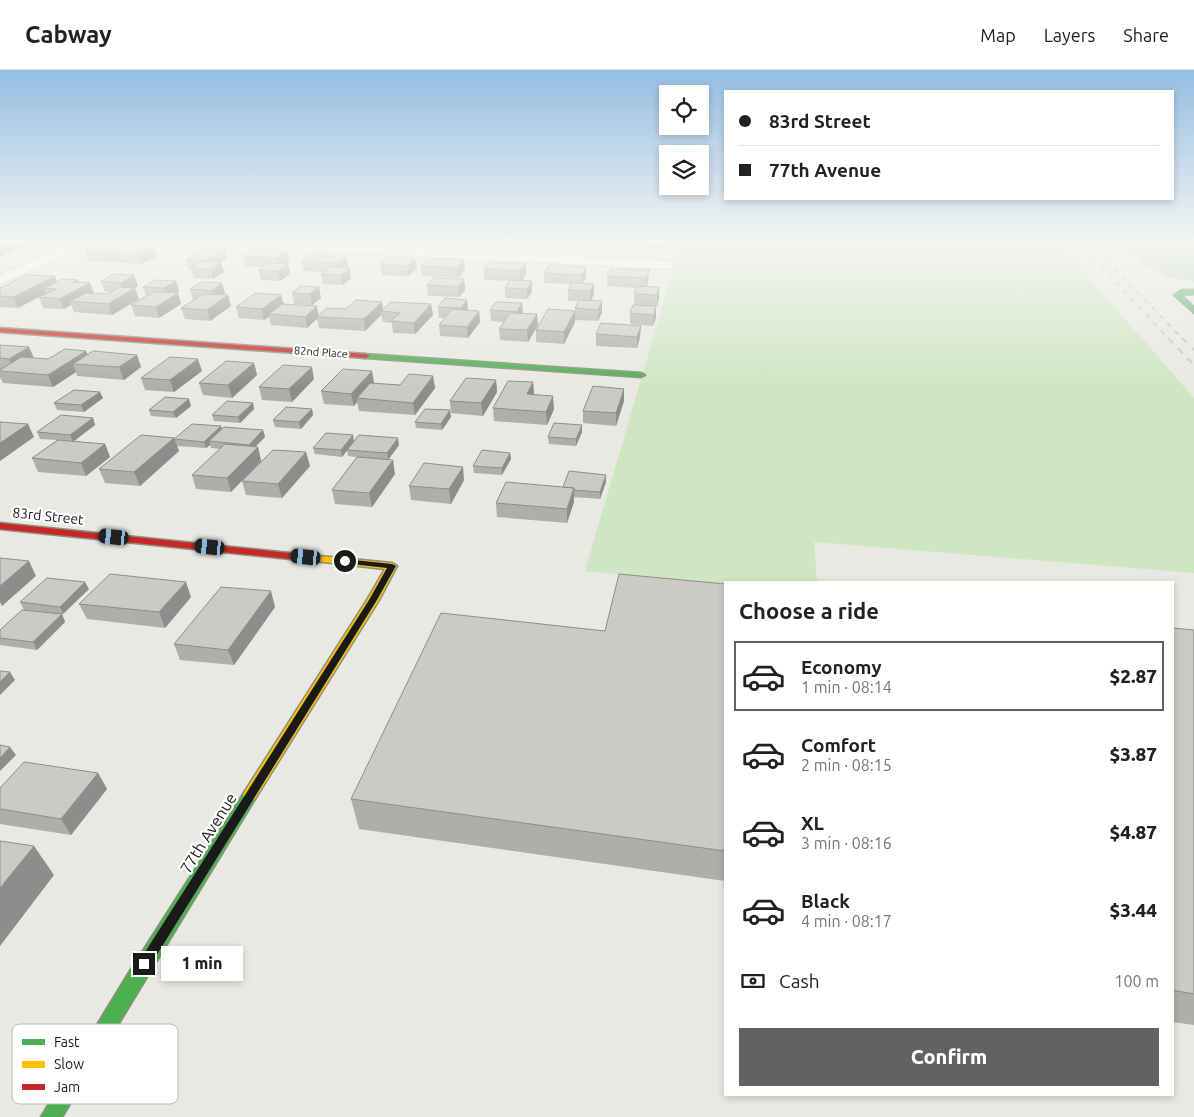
<!DOCTYPE html>
<html lang="en">
<head>
<meta charset="utf-8">
<style>
  body { margin:0; font-family:Ubuntu,sans-serif; background:#f6f6f6; color:#202124; height:100vh; display:flex; flex-direction:column; font-size:19px; white-space:nowrap }
  * { box-sizing:border-box; margin:0 }
  p { font-size:16px; color:#757577 }
  .icon { flex:none; width:28px; height:28px; fill:none; stroke:currentColor; stroke-width:2; stroke-linecap:round; stroke-linejoin:round }
  .map { position:relative; flex:1; overflow:hidden }
  .side { position:absolute; left:724px; top:511px; width:450px; height:515px; display:flex; flex-direction:column; background:#fff; border-radius:0px; box-shadow:0 2px 8px #0003 }
  .side>* { flex:none }
  .top-card { position:absolute; left:724px; top:20px; width:450px; height:110px; border-radius:0px; box-shadow:0 2px 8px #0003; display:grid; align-content:center; height:110px; padding:0 15px; background:#fff }
  .controls { position:absolute; left:659px; top:15px; display:grid; gap:10px }
  .controls a { display:grid; place-items:center; width:50px; height:50px; border-radius:0px; background:#fff; box-shadow:0 2px 8px #0003; font-size:25px }
  .end { position:absolute; width:22px; height:22px; margin:-11px; border:6px solid #1a1a1a; background:#fff; box-shadow:0 0 0 2px #fff }
  .from { border-radius:50% }
  .bubble { position:absolute; height:35px; border-radius:0px; background:#fff; box-shadow:0 2px 8px #0003; font-size:16px; font-weight:800; line-height:35px; text-align:center }
  .car { position:absolute; width:15px; height:30px; margin:-15px -8px; border-radius:6px; box-shadow:0 0 4px 1px #0007; background:linear-gradient(#222 24%,#8ab4d8 0 40%,#222 0 76%,#8ab4d8 0 86%,#222 0) }
  .top-card b { display:flex; align-items:center; gap:18px; height:48px; font-size:19px }
  .top-card b+b { border-top:1px solid #e0e0e0 }
  .top-card i { width:12px; height:12px; background:#202124 }
  ul { padding:0; list-style:none }
  li { display:flex; align-items:center; gap:15px; height:70px; margin:0 10px 8px; padding:0 5px; border:2px solid transparent; border-radius:0px }
  li div { flex:1 }
  li b { display:block; font-size:19px }
  li em { font-style:normal; font-weight:800 }
  li.active { border-color:#626260 }
  li>.icon { width:45px; height:45px; stroke-width:1.5 }
  h2 { padding:0 15px; font-size:22px; line-height:60px }
  .pay { display:flex; align-items:center; gap:12px; height:55px; padding:0 15px; font-size:19px }
  .pay p { margin-inline-start:auto }
  .action { display:flex; gap:10px; margin-top:auto; padding:10px 15px }
  .action a { flex:1; height:58px; border-radius:0px; background:#626260; color:#fff; font-size:20px; font-weight:800; line-height:58px; text-align:center }
  header { display:flex; align-items:center; gap:30px; box-sizing:border-box; height:70px; padding:0 25px; background:#fff; border-bottom:1px solid #e0e0e0 }
  header strong { font-size:24px }
  nav { display:flex; gap:28px; margin-inline-start:auto; font-size:18px }
  .map>svg:first-child { display:block }
</style>
</head>
<body>
<header>
<strong>Cabway</strong>
<nav><a>Map</a><a>Layers</a><a>Share</a></nav>
</header>
<div class="map">
<svg width="1194" height="1047" viewBox="0 0 1194 1047">
  <rect width="100%" height="100%" fill="#e9e8e3"/>
  <path fill="#cfe6c2" d="M681,172H1058L1194,328V503L814,472L817,512H725V515L585,501Z"/>
  <path fill="#bed8b9" d="M1118,172H1194V212L1171,207L1145,195Z"/>
  <g fill="none" stroke-linecap="round" stroke-linejoin="round">
    <defs>
      <path id="street" d="M73,172H90L88,175L0,214V205Z
        M213,172H292L669,191L676,195L669,199L220,176Z"/>
      <path id="fast" d="M1182,220H1194V224L1181,225L1194,237V243L1174,225Z
        M363,284L641,303L645,305L641,307L366,288H363Z
        M250,719L255,721L257,725L255,729L62,1047H41L128,904L245,721Z"/>
      <path id="slow" d="M309,485L392,493L397,496L379,530L255,729L250,731L245,729L243,725L245,721L367,530L385,499L305,490L304,488Z"/>
      <path id="jam" d="M0,258L366,284L370,286L366,288L0,262Z
        M0,453L309,485L314,488L309,491L0,459Z"/>
    </defs>
    <use href="#street" stroke="#c1c1bf" stroke-width="2"/>
    <use href="#fast" stroke="#8c917d" stroke-width="3"/>
    <use href="#slow" stroke="#8c917d" stroke-width="3"/>
    <use href="#jam" stroke="#8c917d" stroke-width="3"/>
    <use href="#street" fill="#fcfcfb" fill-rule="evenodd"/>
    <use href="#fast" fill="#4caf50" fill-rule="evenodd"/>
    <use href="#slow" fill="#ffc107" fill-rule="evenodd"/>
    <use href="#jam" fill="#c62828" fill-rule="evenodd"/>
    <path stroke="#c9c9c8" stroke-width="2" stroke-dasharray="5.5 5.5" stroke-linecap="butt" d="M1078,172L1169,269
      M1098,182L1183,269"/>
    <path stroke="#c9c9c8" stroke-width="2.5" stroke-dasharray="7 7" stroke-linecap="butt" d="M1168,268L1194,295
      M1182,268L1194,280"/>
  </g>
  <path fill="#afaeaa" d="M501,172H537L535,174Z
    M547,172H570L568,175L547,174Z
    M609,172H633L631,178L609,177Z
    M641,172H666L663,180L641,179Z
    M100,174L157,186L142,194L88,191L85,181Z
    M287,181L289,191L286,194H288L290,204L280,211L261,210L258,200L262,197L245,196L243,186Z
    M312,184L348,196L346,198L351,208L343,215L323,214L321,204L323,202L304,201L302,191Z
    M227,188L221,192L224,202L213,209L194,208L191,200H189L186,190Z
    M415,189L417,199L408,206L382,205L380,194Z
    M464,190L465,200L458,208L422,206L421,196Z
    M526,194V204L522,211L532,222L527,229L505,228V218L510,211L484,210V199Z
    M586,197V207L583,213L594,214V224L591,231L602,242L598,251L575,250V252L564,274L536,272V260L575,241V238L579,231H568V220L571,214L544,213V203Z
    M649,200L648,211L646,217H659V228L657,236L634,235V224L636,218L607,216V206Z
    M134,205L138,216L134,218L139,229L112,245L74,242L71,235L64,239L43,238L39,227L18,238L0,237V218L57,212H79L90,213L94,223L108,224L111,222H105L101,211Z
    M464,209L465,220L459,227L428,226L427,215Z
    M156,210L179,221L177,223H178L181,234L159,248L135,246L131,235L146,226L143,217Z
    M222,213L225,224L223,225H228L231,236L210,251L185,249L181,238L194,230H193L190,219Z
    M301,216L321,228L312,235L294,234L292,223Z
    M467,230L468,240L479,241L480,252L468,268L440,266L439,255L445,248H439L438,237Z
    M382,232L383,239L431,234L433,245L415,264L393,263L392,253L383,252L381,245L365,261L319,258L317,249L307,258L271,255L269,247L264,250L239,248L236,237L283,234L319,245Z
    M496,232L523,243L538,255L528,272L500,270L499,259L504,252L491,251L490,240Z
    M656,236V247L653,256L630,254V243Z
    M596,264L640,267L637,278L596,276Z
    M0,275L29,277L34,288L48,289L86,281L88,285H137L141,297L124,310L77,306L76,302L53,317L3,313L0,307Z
    M254,293L257,305L232,328L203,325L199,313Z
    M202,301L174,322L145,320L141,308Z
    M433,306L435,318L415,345L359,341L357,332L354,336L324,334L321,321L374,313L400,315Z
    M314,309L292,332L262,330L259,317Z
    M496,310L497,322L483,346L451,343L450,331Z
    M533,312L534,325L554,339L547,355L494,351L493,338Z
    M624,319V331L616,356L583,353V341Z
    M103,328L84,342L57,340L54,333Z
    M253,333L254,339L240,353L214,351L212,345Z
    M191,336L176,348L151,346L149,340Z
    M312,339L313,345L301,359L275,357L273,350Z
    M451,347L442,360L416,358L415,352Z
    M93,348L95,355L73,371L105,374L110,387L86,406L38,402L32,388L57,370L40,369L37,362Z
    M582,355V362L576,376L549,374L548,367Z
    M221,356L222,359L263,360L265,367L255,377H258L261,391L231,422L196,419L192,405L220,379L211,378L210,375L206,378L177,376L179,381L140,416L105,413L99,399L174,368V369Z
    M354,371L399,375L388,390L395,404L372,437L335,434L332,420L357,387L348,386L347,380L342,387L315,384L313,378Z
    M510,383L511,389L502,405L474,403L473,396Z
    M310,396L282,428L246,425L242,411Z
    M464,410L451,434L411,430L409,416Z
    M606,412L600,429L574,427V432L567,453L497,447L496,433L563,417Z
    M725,514V811L359,759L351,729L605,561Z
    M89,519L63,544H62L65,552L37,580L0,575V560L24,540L20,532Z
    M191,527L165,558L87,549L79,534Z
    M275,537L234,595L180,590L174,574Z
    M1172,558L1194,560V955L1172,952Z
    M98,703L107,719L71,765L0,754V718Z"/>
  <path fill="#8e8d8b" d="M10,172H23L25,176L0,187V176Z
    M631,172H633L631,178Z
    M664,172H666L663,180Z
    M154,177L157,186L142,194L139,184Z
    M225,179L227,188L210,199H206L204,191Z
    M287,181L289,191L280,198L277,188Z
    M346,186L348,196L339,203L338,193Z
    M415,189L417,199L408,206L407,196Z
    M464,190L465,200L458,208L457,198Z
    M221,192L224,202L213,209L211,199Z
    M288,194L290,204L280,211L278,201Z
    M526,194V204L521,212L520,201Z
    M586,197V207L582,215V205Z
    M350,198L351,208L343,215L341,205Z
    M649,200L648,211L646,219V208Z
    M134,205L138,216L125,223L121,213Z
    M55,206L59,217L44,218L46,223L18,238L14,227Z
    M464,209L465,220L459,227L458,217Z
    M78,210L81,218L90,213L94,224L70,231L71,235L64,239L59,229L73,212Z
    M176,211L179,221L167,229L164,218Z
    M532,211V222L527,229V219Z
    M222,213L225,224L214,231L211,221Z
    M594,214V224L590,232V221Z
    M319,217L321,228L312,235L310,224Z
    M659,217V228L657,236V225Z
    M135,218L139,229L112,245L108,234Z
    M178,223L181,234L159,248L156,237Z
    M228,225L231,236L210,251L207,240Z
    M281,225L284,235L269,244V247L264,250L262,239Z
    M467,230L468,241L462,249L461,238Z
    M602,231V242L598,251V240Z
    M382,232L383,241H381V245L365,261L364,249Z
    M522,233L523,244L517,253V242Z
    M431,234L433,245L415,264L414,253Z
    M317,236L319,247H317V249L307,258L305,247Z
    M656,236V247L653,256L654,245Z
    M479,241L480,252L468,268L467,257Z
    M575,241V252L564,274V262Z
    M537,244L538,255L528,272L527,260Z
    M641,256L640,267L637,278V267Z
    M29,277L34,289L14,301L9,289Z
    M86,281L91,293L73,294L76,302L53,317L48,305Z
    M137,285L141,297L124,310L119,297Z
    M198,289L202,301L174,322L170,310Z
    M254,293L257,305L232,328L228,315Z
    M312,297L314,309L292,332L289,319Z
    M372,301L374,313L357,328V332L354,336L351,324Z
    M433,306L435,318L415,345L413,333Z
    M496,310L497,322L483,346L481,333Z
    M533,312L534,325L527,324Z
    M624,319V331L616,356V343Z
    M100,322L103,328L84,342L81,335Z
    M553,326L554,339L547,355L546,342Z
    M189,329L191,336L176,348L173,342Z
    M253,333L254,339L240,353L238,347Z
    M312,339L313,345L301,359L299,352Z
    M450,340L451,347L442,360L441,354Z
    M93,348L95,355L73,372L70,365Z
    M28,354L34,367L0,391V373Z
    M582,355V362L576,376V369Z
    M221,356L223,363L209,371L210,375L206,378L204,372Z
    M263,360L265,367L251,381L249,375Z
    M353,365L354,372L342,387L341,380Z
    M174,368L179,381L140,416L134,402Z
    M398,368L399,375L388,390L387,383Z
    M105,374L110,387L86,406L81,393Z
    M258,377L261,391L231,422L227,408Z
    M306,382L310,396L282,428L278,414Z
    M510,383L511,389L502,405V398Z
    M393,390L395,404L372,437L369,423Z
    M463,397L464,410L451,434L449,419Z
    M606,405V412L600,429V422Z
    M574,418V432L567,453V439Z
    M29,491L36,506L2,536L0,532V516Z
    M85,512L89,519L63,544L60,537Z
    M186,512L191,527L165,558L159,542Z
    M271,521L275,537L234,595L228,580Z
    M62,544L65,552L37,580L33,572Z
    M10,602L15,610L0,625V612Z
    M10,677L16,685L0,701V688Z
    M98,703L107,719L71,765L61,749Z
    M34,776L54,805L0,876V818Z"/>
  <path fill="#cbcac6" stroke="#8e8d8b" d="M0,172H10L0,176Z
    M100,174L154,177L139,184L85,181Z
    M208,178L225,179L204,191L186,190Z
    M254,180L287,181L277,188L243,186Z
    M312,184L346,186L338,193L302,191Z
    M389,187L415,189L407,196L380,194Z
    M428,189L464,190L457,198L421,196Z
    M202,191L221,192L211,199L191,198Z
    M489,192L526,194L520,201L484,199Z
    M268,193L288,194L278,201L258,200Z
    M549,195L586,197L582,205L544,203Z
    M330,197L350,198L341,205L321,204Z
    M611,199L649,200L646,208L607,206Z
    M114,204L134,205L121,213L101,211Z
    M27,205L55,206L14,227L0,226V218Z
    M434,208L464,209L458,217L427,215Z
    M63,209L78,210L73,212L90,213L59,229L39,227L56,219L44,218Z
    M156,210L176,211L164,218L143,217Z
    M510,210L532,211L527,219L505,218Z
    M202,212L222,213L211,221L190,219Z
    M572,213L594,214L590,221L568,220Z
    M301,216L319,217L310,224L292,223Z
    M637,216L659,217L657,225L634,224Z
    M120,217L135,218L108,234L70,231L86,223L108,224Z
    M154,222L178,223L156,237L131,235Z
    M256,223L281,225L262,239L236,237Z
    M204,224L228,225L207,240L181,238Z
    M445,228L467,230L461,238L438,237Z
    M356,230L382,232L364,249L317,247L327,238L346,239Z
    M579,230L602,231L598,240L575,238Z
    M391,232L431,234L414,253L391,251L400,243L381,241Z
    M496,232L522,233L517,242L490,240Z
    M282,234L317,236L305,247L269,244Z
    M633,235L656,236L654,245L630,243Z
    M452,239L479,241L467,257L439,255Z
    M548,239L575,241L564,262L536,260Z
    M510,243L537,244L527,260L499,259Z
    M601,253L641,256L637,267L596,264Z
    M0,275L29,277L9,289L0,288Z
    M65,279L86,281L48,305L0,301V300L21,287L48,289Z
    M93,281L137,285L119,297L73,294Z
    M170,287L198,289L170,310L141,308Z
    M226,291L254,293L228,315L199,313Z
    M283,295L312,297L289,319L259,317Z
    M343,299L372,301L351,324L321,321Z
    M409,304L433,306L413,333L357,328L370,313L400,315Z
    M466,308L496,310L481,333L450,331Z
    M508,311L533,312L527,324L553,326L546,342L493,338Z
    M593,316L624,319L616,343L583,341Z
    M74,320L100,322L81,335L54,333Z
    M165,327L189,329L173,342L149,340Z
    M227,331L253,333L238,347L212,345Z
    M286,337L312,339L299,352L273,350Z
    M425,339L450,340L441,354L415,352Z
    M61,345L93,348L70,365L37,362Z
    M0,352L28,354L0,373Z
    M554,353L582,355L576,369L548,367Z
    M192,354L221,356L204,372L174,369Z
    M224,357L263,360L249,375L209,371Z
    M326,363L353,365L341,380L313,378Z
    M141,365L174,368L134,402L99,399Z
    M359,365L398,368L387,383L347,380Z
    M58,370L105,374L81,393L32,388Z
    M225,374L258,377L227,408L192,405Z
    M273,380L306,382L278,414L242,411Z
    M482,380L510,383L502,398L473,396Z
    M357,387L393,390L369,423L332,420Z
    M424,393L463,397L449,419L409,416Z
    M569,401L606,405L600,422L574,420V418L563,417Z
    M506,412L574,418L567,439L496,433Z
    M0,488L29,491L0,516Z
    M110,504L186,512L159,542L79,534Z
    M619,504L725,514V781L351,729L441,543L605,561Z
    M47,508L85,512L60,537L20,532Z
    M221,517L271,521L228,580L174,574Z
    M22,540L62,544L33,572L0,568V560Z
    M1172,558L1194,560V924L1172,920Z
    M0,601L10,602L0,612Z
    M0,675L10,677L0,688Z
    M24,692L98,703L61,749L0,739V718Z
    M0,771L34,776L0,818Z"/>
  <linearGradient id="sky" x2="0" y2="1"><stop stop-color="#94bee3"/><stop offset="0.54" stop-color="#f5f5f2"/><stop offset="1" stop-color="#f5f5f2" stop-opacity="0"/></linearGradient>
  <rect width="1194" height="318" fill="url(#sky)"/>
  <path fill="#1a1a1a" d="M345,489L392,494L396,496L377,530L148,899L144,900L140,899L138,894L140,890L369,530L387,498L342,493V490Z"/>
  <g text-anchor="middle" dominant-baseline="central" stroke-width="4.5" stroke-linejoin="round" paint-order="stroke">
    <g font-size="11" fill="#1a1a1a" stroke="#fff">
      <text transform="translate(321 282) rotate(4)">82nd Place</text>
    </g>
    <g font-size="14" fill="#1a1a1a" stroke="#fff">
      <text transform="translate(48 446) rotate(6)">83rd Street</text>
    </g>
    <g font-size="16" fill="#1a1a1a" stroke="#fff">
      <text transform="translate(208 763) rotate(-58)">77th Avenue</text>
    </g>
  </g>
  <rect x="12" y="954" width="166" height="80" rx="8" fill="#fff" stroke="#bababa" stroke-width="1"/>
  <rect x="22" y="969" width="23" height="6" fill="#4caf50"/>
  <rect x="22" y="991" width="23" height="7" fill="#ffc107"/>
  <rect x="22" y="1014" width="23" height="6" fill="#c62828"/>
  <g font-size="14" fill="#1a1a1a">
    <text x="54" y="977">Fast</text>
    <text x="54" y="999">Slow</text>
    <text x="54" y="1022">Jam</text>
  </g>
</svg>
<div class="controls">
<a><svg class="icon" aria-label="locate" viewBox="0 0 24 24"><circle cx="12" cy="12" r="6"/><path d="M12 2v4M12 18v4M2 12h4M18 12h4"/></svg></a>
<a><svg class="icon" aria-label="layers" viewBox="0 0 24 24"><path d="M12 4l9 5-9 5-9-5zM3 14l9 5 9-5"/></svg></a>
</div>
<i class="end from" style="left:345px;top:491px"></i>
<i class="end" style="left:144px;top:894px"></i>
<div class="bubble" style="left:161px;top:876px;width:82px">1 min</div>
<i class="car" style="left:114px;top:467px;rotate:276deg"></i>
<i class="car" style="left:210px;top:477px;rotate:276deg"></i>
<i class="car" style="left:306px;top:487px;rotate:276deg"></i>
<div class="top-card">
<b><i class="from"></i>83rd Street</b>
<b><i></i>77th Avenue</b>
</div>
<section class="side">
<h2>Choose a ride</h2>
<ul>
<li class="active"><svg class="icon" aria-label="car" viewBox="0 0 24 24"><path d="M5 17H2v-5l4-1 3-4h7l3 4 3 1v5h-3M9 17h6M6 11h13"/><circle cx="7" cy="17" r="2"/><circle cx="17" cy="17" r="2"/></svg><div><b>Economy</b><p>1 min · 08:14</p></div><em>$2.87</em></li>
<li><svg class="icon" aria-label="car" viewBox="0 0 24 24"><path d="M5 17H2v-5l4-1 3-4h7l3 4 3 1v5h-3M9 17h6M6 11h13"/><circle cx="7" cy="17" r="2"/><circle cx="17" cy="17" r="2"/></svg><div><b>Comfort</b><p>2 min · 08:15</p></div><em>$3.87</em></li>
<li><svg class="icon" aria-label="car" viewBox="0 0 24 24"><path d="M5 17H2v-5l4-1 3-4h7l3 4 3 1v5h-3M9 17h6M6 11h13"/><circle cx="7" cy="17" r="2"/><circle cx="17" cy="17" r="2"/></svg><div><b>XL</b><p>3 min · 08:16</p></div><em>$4.87</em></li>
<li><svg class="icon" aria-label="car" viewBox="0 0 24 24"><path d="M5 17H2v-5l4-1 3-4h7l3 4 3 1v5h-3M9 17h6M6 11h13"/><circle cx="7" cy="17" r="2"/><circle cx="17" cy="17" r="2"/></svg><div><b>Black</b><p>4 min · 08:17</p></div><em>$3.44</em></li>
</ul>
<div class="pay"><svg class="icon" aria-label="cash" viewBox="0 0 24 24"><path d="M3 7h18v10H3z"/><circle cx="12" cy="12" r="2"/></svg>Cash<p>100 m</p></div>
<div class="action"><a>Confirm</a></div>
</section>
</div>
</body>
</html>
